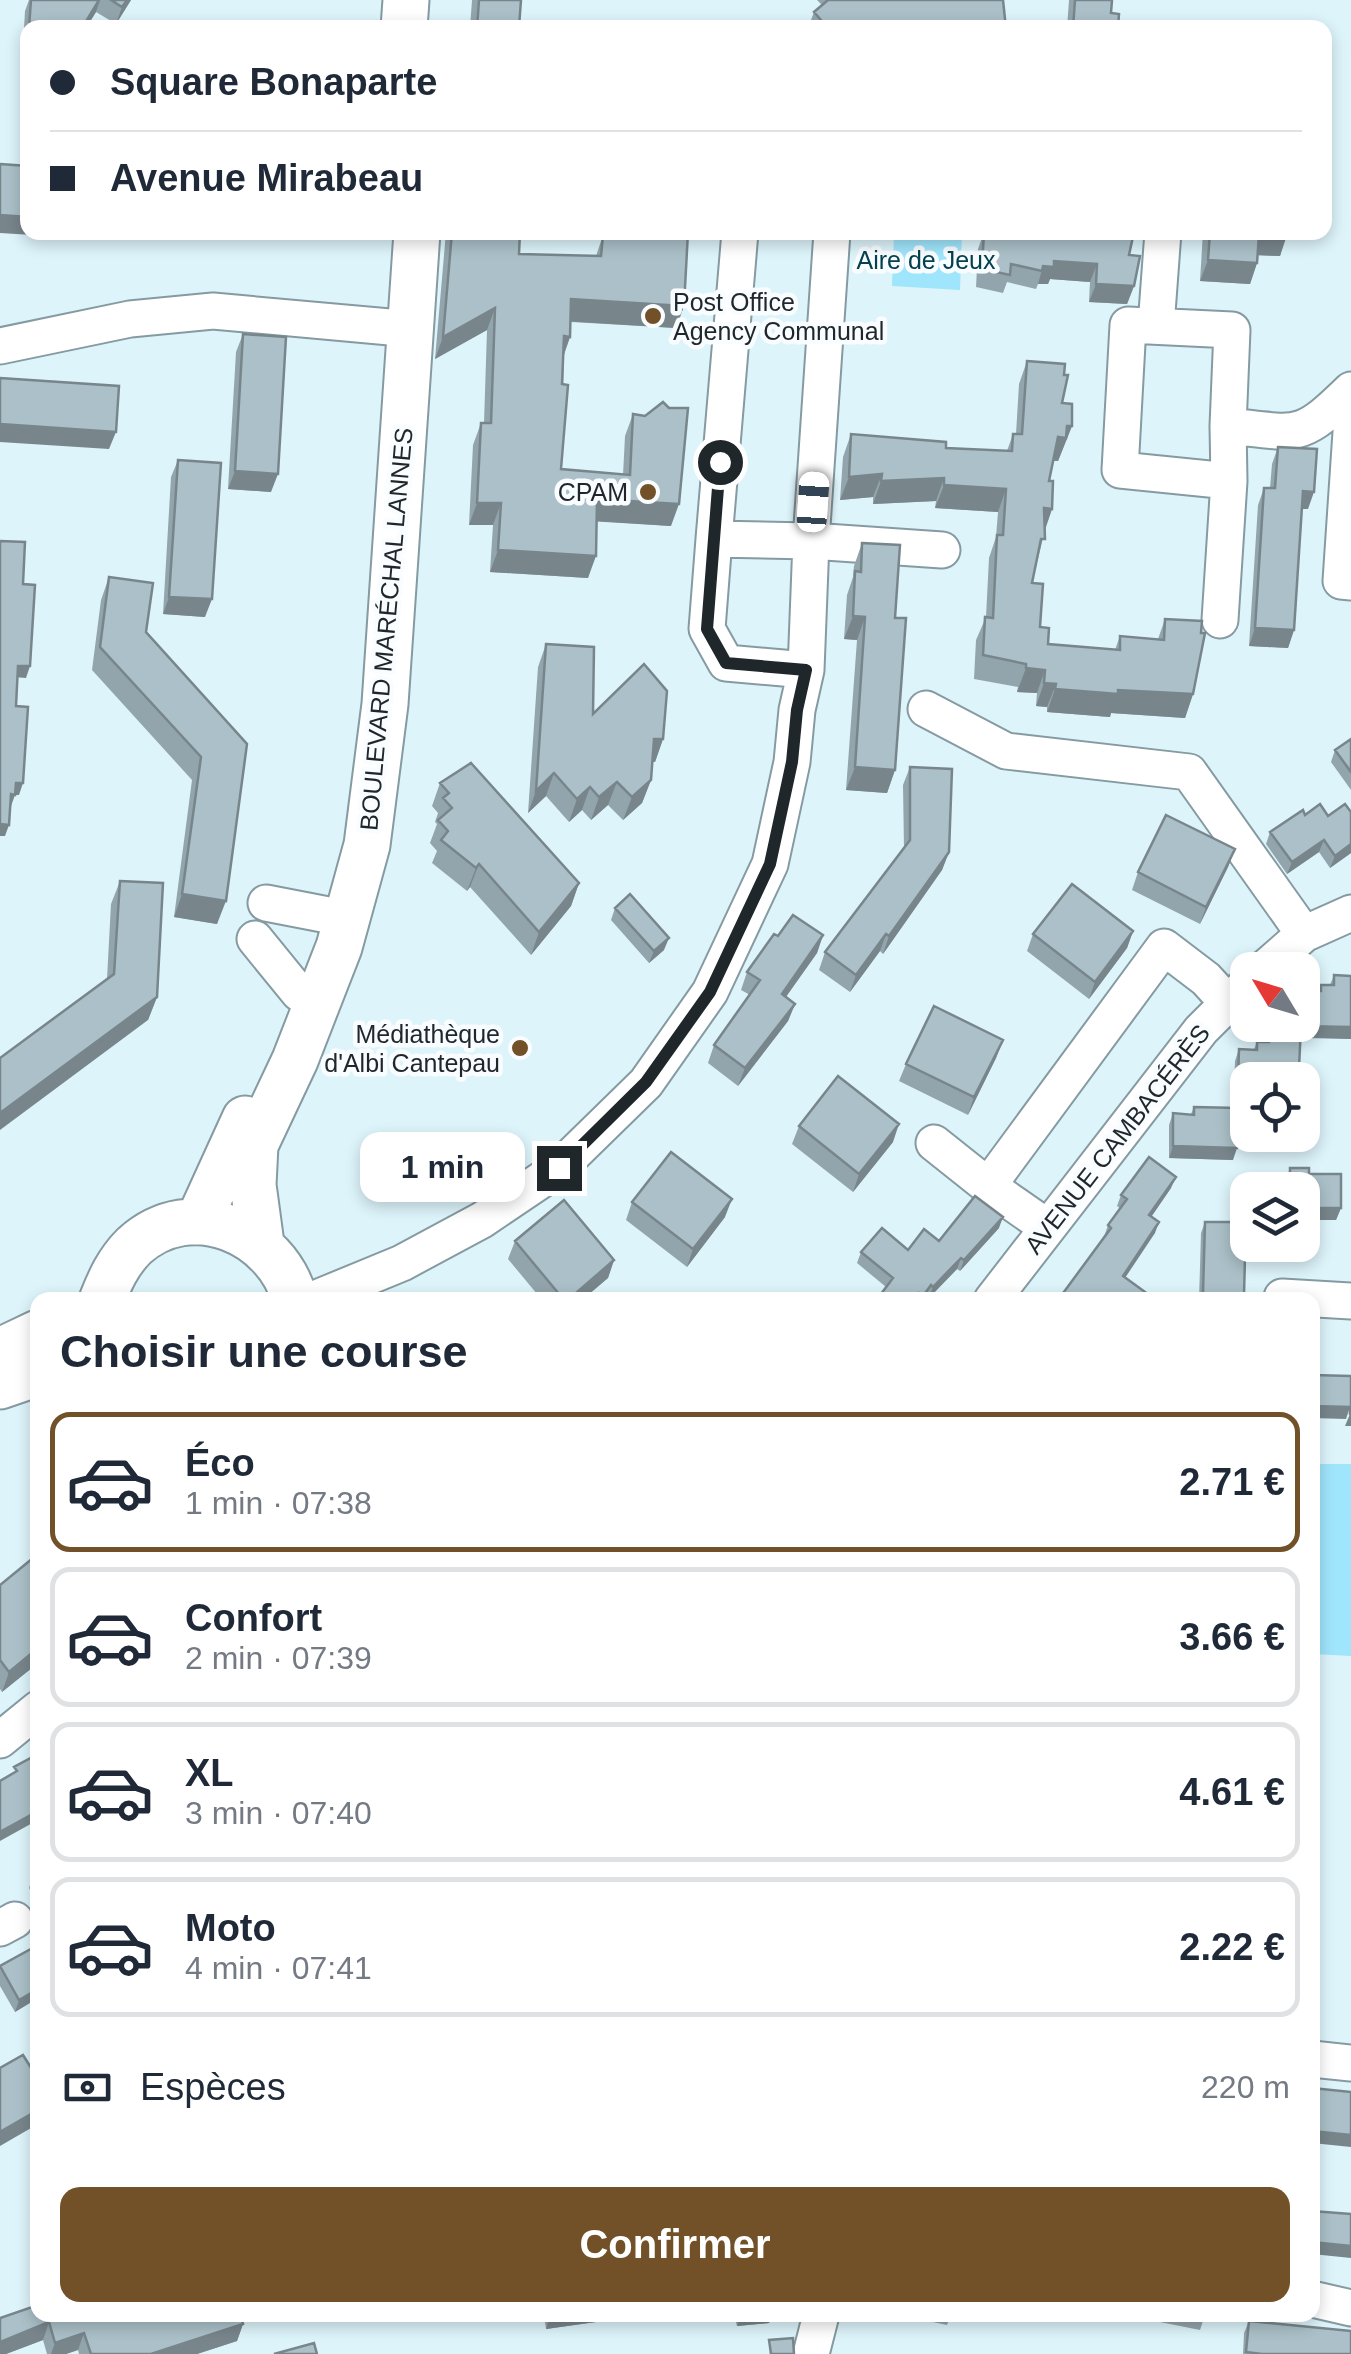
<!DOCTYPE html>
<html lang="fr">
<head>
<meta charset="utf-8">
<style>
  body { margin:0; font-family:Arial,sans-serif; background:#f2f2f3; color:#1f2937; height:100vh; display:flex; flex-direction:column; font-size:38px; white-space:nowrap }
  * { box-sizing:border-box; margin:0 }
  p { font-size:32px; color:#747a83 }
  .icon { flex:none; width:55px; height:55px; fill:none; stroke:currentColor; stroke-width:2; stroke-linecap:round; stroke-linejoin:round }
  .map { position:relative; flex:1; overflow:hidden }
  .side { position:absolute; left:30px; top:1292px; width:1290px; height:1030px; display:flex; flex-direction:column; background:#fff; border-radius:20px; box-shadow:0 5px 15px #0003 }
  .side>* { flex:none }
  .hud { position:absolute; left:20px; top:20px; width:1312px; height:220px; border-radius:20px; box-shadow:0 5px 15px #0003; display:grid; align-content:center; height:220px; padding:0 30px; background:#fff }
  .needle { width:65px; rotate:308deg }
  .controls { position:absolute; left:1230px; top:952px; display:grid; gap:20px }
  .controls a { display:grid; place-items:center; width:90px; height:90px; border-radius:20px; background:#fff; box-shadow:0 5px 15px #0003; font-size:50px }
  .end { position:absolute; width:45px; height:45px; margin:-22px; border:12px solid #1f272a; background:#fff; box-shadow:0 0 0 5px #fff }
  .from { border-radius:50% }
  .bubble { position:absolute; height:70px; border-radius:20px; background:#fff; box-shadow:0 5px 15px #0003; font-size:32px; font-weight:800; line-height:70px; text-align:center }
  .car { position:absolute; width:30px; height:60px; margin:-30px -15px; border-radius:12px; box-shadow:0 0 8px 2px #0007; background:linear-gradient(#fff 24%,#345 0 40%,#fff 0 76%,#345 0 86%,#fff 0) }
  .hud b { display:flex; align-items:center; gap:35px; height:95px; font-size:38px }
  .hud b+b { border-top:2px solid #e0e1e3 }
  .hud i { width:25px; height:25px; background:#1f2937 }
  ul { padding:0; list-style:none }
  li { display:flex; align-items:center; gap:30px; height:140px; margin:0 20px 15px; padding:0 10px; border:5px solid #e0e1e3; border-radius:20px }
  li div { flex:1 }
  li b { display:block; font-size:38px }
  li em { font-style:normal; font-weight:800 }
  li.on { border-color:#725128 }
  li>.icon { width:90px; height:90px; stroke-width:1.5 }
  h2 { padding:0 30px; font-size:45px; line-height:120px }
  .pay { display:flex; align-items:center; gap:25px; height:110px; padding:0 30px; font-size:38px }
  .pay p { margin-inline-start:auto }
  .button { display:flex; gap:20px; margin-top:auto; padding:20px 30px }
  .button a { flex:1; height:115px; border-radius:20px; background:#725128; color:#fff; font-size:40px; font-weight:800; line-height:115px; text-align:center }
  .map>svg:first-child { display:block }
</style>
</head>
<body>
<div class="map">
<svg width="1351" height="2354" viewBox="0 0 1351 2354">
  <rect width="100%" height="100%" fill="#ddf4fb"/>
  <path fill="#9fe5fc" d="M894,233H962L960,290L892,286Z
    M1313,1464H1351V1656L1313,1654Z"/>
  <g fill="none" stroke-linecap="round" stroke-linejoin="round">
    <defs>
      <path id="minor" d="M832,232L811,541L942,550
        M1156,326L1163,232
        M0,346L130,319L213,311L412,329
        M1228,426L1232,330L1128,325L1120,470L1229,481
        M1351,432L1341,581L1351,582
        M714,539L740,232
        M1220,620L1229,481L1228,426C1298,433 1299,441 1351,390
        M926,709L1006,751L1189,772L1304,934
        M266,903L328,915
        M255,939L299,993
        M1263,970L1304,934L1351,913
        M934,1143L988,1186
        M1047,1227L988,1186L1164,947L1206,979L1227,1002
        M1282,1297L1351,1301
        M312,1300L402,1263L482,1220L559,1168L646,1083L710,992L770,864L792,762L797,710L806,670L811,541L714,539L707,629L726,663L806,670
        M992,1300L1201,1030L1248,983
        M0,1740L38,1709
        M0,1928L15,1920
        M1312,2059L1351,2063
        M1312,2299L1351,2308
        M811,2354L821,2315"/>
      <path id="major" d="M404,28L406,0
        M198,1222L245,1119
        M261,1244L253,1185L255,1145L295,1060L339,947L367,845L385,704L417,232
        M102,1300C110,1280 118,1262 134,1246C191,1194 277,1232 295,1300
        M0,1351L38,1333
        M0,1386L38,1373"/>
    </defs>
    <use href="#minor" stroke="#859aa1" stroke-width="39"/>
    <use href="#major" stroke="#859aa1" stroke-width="49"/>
    <use href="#minor" stroke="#fff" stroke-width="35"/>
    <use href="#major" stroke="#fff" stroke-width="45"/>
  </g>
  <path fill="#93a5ac" d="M29,0H131L116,24L96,12L86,28H28V46H23L25,11Z
    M472,0H521L519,27L523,28H470Z
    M817,0H1003L1006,28H808L814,12L822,5Z
    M1069,0H1112L1111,13L1118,28H1067Z
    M446,232H520L519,254L596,256L603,235L622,237V232H688L684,306L676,328L571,322L570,337L564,355L561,469L623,475L625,436L633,414L671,526L597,521L588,578L490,572L493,525H469L473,445L481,423H484L487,330L435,359Z
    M984,232L1129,255L1134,286L1127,304L1089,302L1090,282L1050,279L1048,284H1038L1036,289L1007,282L1003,293L976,287L978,249Z
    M1203,232H1287L1280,256L1258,255L1257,263L1250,284L1200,281Z
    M243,334L271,492L228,489L236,352Z
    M1027,361L1062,403L1072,426L1058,461H1053L1049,481L1052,509L1045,530L1032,583L1040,627L1048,644L1115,650L1120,636L1158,639L1165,619L1193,694L1185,718L1111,713L1110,717L1047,712V707L1036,706L1037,693L1017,692L1018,687L974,679L976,640L986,617L989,558L996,537L998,512L935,508L936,501L873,504V497L840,500L843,457L851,434L946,448L1007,451L1013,434H1016L1019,384Z
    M1278,447L1308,509H1302L1294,630L1288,648L1249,646L1258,505L1264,488H1270L1272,464Z
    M178,460L205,617L163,614L171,477Z
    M862,543L895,618V770L887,793L846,790L857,640L844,639L847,595L853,577L854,566Z
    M109,577L146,632L247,744L217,924L174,917L192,780L92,670L101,600Z
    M546,644L593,714L663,739L655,762H652L651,780L642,803L623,820L608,805L591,820L582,810L569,822L546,796L528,813L538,667Z
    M1351,739V790L1331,762L1335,750Z
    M910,767L949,852L942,870L883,954L880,951L850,992L819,970L825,952L904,849L903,785Z
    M440,783L579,883L571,906L531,955L470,887L467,891L432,863L437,851L430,843L437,824L435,822L438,813L432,806Z
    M1351,812V853L1330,868L1319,852L1287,874L1266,844L1270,832L1305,815L1328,816Z
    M1235,849L1228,867L1200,924L1132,890L1138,872Z
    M120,881L157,997L148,1020L107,979L111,904Z
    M615,908L664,950L649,963L611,920Z
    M1133,931L1127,948L1089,999L1027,951L1033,934Z
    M823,935L817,953L786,997L795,1004L788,1021L738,1086L708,1063L714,1045L750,995L741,990L747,972L778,936Z
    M1334,975L1351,976V1039L1300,1038L1299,1068L1295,1080L1269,1079L1248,1080V1093L1234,1092L1235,1061L1239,1049H1254L1257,1042H1265L1266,1025H1302L1321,985H1330Z
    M1003,1040L996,1058L968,1115L899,1081L906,1064Z
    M1194,1107L1233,1160L1169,1158V1125L1173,1113L1191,1114Z
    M799,1126L893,1142L853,1192L792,1144Z
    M1290,1168L1309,1174L1341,1208L1336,1220H1304L1302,1190H1285L1286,1179Z
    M1171,1188L1151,1217L1155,1233L1058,1300L1104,1237L1108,1225L1121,1209L1117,1206L1121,1195Z
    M632,1202L725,1217L687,1267L626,1220Z
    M1205,1222L1242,1300H1199L1201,1233Z
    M999,1228L960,1271L957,1269L929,1298L927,1296L924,1300H877L886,1287L857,1263L861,1252L908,1250Z
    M515,1241L614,1260L608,1278L582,1300H542L508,1259Z
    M0,1585L38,1663L2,1692L0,1689Z
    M38,1873V1903L29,1888L33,1876Z
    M0,1966L38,1998L15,2012L0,1986Z
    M544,2315H611L610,2320L546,2329Z
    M734,2315H772L769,2323L737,2326Z
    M900,2315H951L947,2325Z
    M1125,2315H1205L1200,2330Z
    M0,2318L243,2324L237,2341L197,2354H79L78,2350L66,2354H47L43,2340L6,2354H0Z
    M1249,2321L1351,2354H1243L1244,2333Z"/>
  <path fill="#78868c" d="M99,0H100L96,12L86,28H82Z
    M127,0H131L116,24L122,7Z
    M0,215L28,217V232H83L81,238L0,233Z
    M1259,234L1287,235L1280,256L1251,255Z
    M1208,260L1257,263L1250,284L1200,281Z
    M1054,261L1097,264L1090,282L1050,279L1048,284H1038L1043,266Z
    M1096,284L1134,286L1127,304L1089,302Z
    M571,299L684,306L676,328L563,321Z
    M495,308L487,330L435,359L443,337Z
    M564,336L570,337L562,359Z
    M0,424L116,432L109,449L0,442Z
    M1067,426H1072L1058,461L1049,460L1058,437Z
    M235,471L278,474L271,492L228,489Z
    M882,474L873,497L840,500L849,477Z
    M944,478L936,501L873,504L881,481Z
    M944,485L1006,489L998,512L935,508Z
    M1303,491L1314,492L1308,509H1297Z
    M597,499L679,504L671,526L589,521Z
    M477,503H501L493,525H469Z
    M1044,508L1052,509L1044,532Z
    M498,550L596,556L588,578L490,572Z
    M169,597L212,599L205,617L163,614Z
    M853,616L865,617L857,640L844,639Z
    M1255,628L1294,630L1288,648L1249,646Z
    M18,666H30L26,678L14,677Z
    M1026,668L1045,670L1037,693L1017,692Z
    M1044,683L1056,684L1047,707L1036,706Z
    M1055,689L1118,690L1193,694L1185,718L1111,713L1110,717L1047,712Z
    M654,739H663L655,762L646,761Z
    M855,767L895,770L887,793L846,790Z
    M554,773L546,796L528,813L536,791Z
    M651,780L642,803L623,820L632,797Z
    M617,782L608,805L591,820L599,797Z
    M16,783H23L19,795H15L11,806H6Z
    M590,787L582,810L569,822L577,799Z
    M0,824L9,825L5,836H0Z
    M1324,840L1319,852L1287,874L1292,862Z
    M1351,844V853L1330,868L1335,856Z
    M1235,849L1228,867L1200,924L1206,907Z
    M949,852L942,870L883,954L889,936Z
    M479,864L470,887L467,891L476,868Z
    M579,883L571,906L531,955L539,932Z
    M182,894L226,901L217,924L174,917Z
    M1133,931L1127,948L1089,999L1095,982Z
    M886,934L880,951L850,992L856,975Z
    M823,935L817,953L775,1012L782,994Z
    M669,938L664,950L649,963L654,951Z
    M157,997L148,1020L0,1130V1113Z
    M795,1004L788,1021L738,1086L745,1068Z
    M1301,1026L1351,1027V1039L1296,1037Z
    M1003,1040L996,1058L968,1115L974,1097Z
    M1269,1067L1299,1068L1295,1080L1265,1078Z
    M1238,1081H1248V1093L1234,1092Z
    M899,1124L893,1142L853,1192L859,1174Z
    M1173,1146L1237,1148L1233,1160L1169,1158Z
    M1176,1177L1171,1188L1145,1226L1149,1215Z
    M732,1199L725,1217L687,1267L693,1249Z
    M1302,1202H1309L1305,1214H1302Z
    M1309,1208H1341L1336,1220H1304Z
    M1003,1217L999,1228L960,1271L964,1260Z
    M1159,1222L1155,1233L1119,1287L1123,1276Z
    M961,1258L957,1269L929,1298L933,1287Z
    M614,1260L608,1278L582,1300H568Z
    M1203,1293L1244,1294L1242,1300H1201Z
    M1312,1406L1350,1407L1346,1419L1312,1418Z
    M1350,1414L1351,1415V1426H1345Z
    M38,1648V1663L2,1692L9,1672Z
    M38,1811L36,1821L0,1841V1832Z
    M38,1989V1998L15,2012L19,2000Z
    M38,2110V2124L0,2146V2132Z
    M1312,2131L1351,2135V2147L1312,2143Z
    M1312,2242L1351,2246V2258L1312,2254Z
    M497,2315H540L494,2321Z
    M563,2315H611L610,2320L546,2329L550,2317Z
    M741,2315H772L769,2323L737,2326Z
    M49,2322L43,2340L6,2354H0V2342Z
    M243,2324L237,2341L197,2354H151Z
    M84,2333L78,2350L66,2354H51L55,2343Z"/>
  <path fill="#abc0c8" stroke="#78868c" stroke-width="2.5" d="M31,0H99L82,28H29Z
    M111,0H127L122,7Z
    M479,0H521L519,27L523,28H477Z
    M828,0H1003L1006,28H828L814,12Z
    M1075,0H1112L1111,13L1119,14L1118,28H1073Z
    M1325,131L1329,132L1327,182H1325Z
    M0,164L28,166V217L0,215Z
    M452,232H520L519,254L601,256L603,235L628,238V232H688L684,306L571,299L570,337L564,336L562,384L568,385L561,469L630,475L633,414L645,416L663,402L669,408H688L679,504L597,499L596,556L498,550L501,503H477L481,423H491L495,308L443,337Z
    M984,232H1134L1129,255L1140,256L1134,286L1096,284L1097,264L1054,261V267L1043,266L1042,271L1011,264L1010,275L982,269Z
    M1210,232H1287V235L1259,234L1257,263L1208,260Z
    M243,334L286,337L278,474L235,471Z
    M1027,361L1065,364L1064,375H1068L1062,403L1072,404V426H1067L1066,438L1058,437L1049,481H1053L1052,509L1044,508L1045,539H1041L1032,583L1043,584L1040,627L1049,628L1048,644L1120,650V636L1164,640L1165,619L1202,621L1201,633H1205L1193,694L1118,690V694L1055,689L1056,684L1044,683L1045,670L1026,668V664L983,655L985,617L993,618L997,535H1003L1006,489L944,485V478L881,481L882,474L849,477L851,434L946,442V448L1012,451L1013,434H1022Z
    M0,378L119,386L116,432L0,424Z
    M1278,447L1317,449L1314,492L1303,491L1294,630L1255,628L1264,488H1275Z
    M178,460L221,463L212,599L169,597Z
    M0,541L25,542L23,584L35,585L30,666H18L16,706L28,707L23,783H16L15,795L11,794L9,825L0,824Z
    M862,543L900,545L895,618H906L895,770L855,767L865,617L853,616L855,571L861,572Z
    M109,577L153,583L146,632L247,744L226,901L182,894L201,757L100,647Z
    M546,644L594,647L593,714L644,664L667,691L663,739H654L651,780L632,797L617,782L599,797L590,787L577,799L554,773L536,791Z
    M1351,739V772L1335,750Z
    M471,763L579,883L539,932L479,864L476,868L441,840L448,831L438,820L452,808L443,798L449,793L440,783Z
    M910,767L952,769L949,852L889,936L886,934L856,975L825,952L910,840Z
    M1320,804L1328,816L1345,804L1351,812V844L1335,856L1324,840L1292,862L1270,832L1303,810L1305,815Z
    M1166,815L1235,849L1206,907L1138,872Z
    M120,881L163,883L157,997L0,1113V1058L114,974Z
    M1072,884L1133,931L1095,982L1033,934Z
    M630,894L669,938L654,951L615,908Z
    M793,915L823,935L782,994L795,1004L745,1068L714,1045L760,980L747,972L774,934L778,936Z
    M1334,975L1351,976V1027L1301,1026L1299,1068L1269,1067V1080L1238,1081L1239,1049L1257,1050V1042H1269L1270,1025H1302V991H1321V985H1334Z
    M934,1006L1003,1040L974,1097L906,1064Z
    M838,1076L899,1124L859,1174L799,1126Z
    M1194,1107L1238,1108L1237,1148L1173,1146V1113L1194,1115Z
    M671,1152L732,1199L693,1249L632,1202Z
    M1149,1157L1176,1177L1149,1215L1159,1222L1123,1276L1156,1300H1058L1111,1228L1108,1225L1127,1199L1121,1195Z
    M1290,1168H1309V1174H1341V1208H1309V1202H1302V1190H1290Z
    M975,1196L1003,1217L964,1260L961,1258L933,1287L931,1285L923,1296L919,1293L914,1300H880L878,1298L893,1278L861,1252L882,1228L908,1250L924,1229L939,1241Z
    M564,1200L614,1260L568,1300H564L515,1241Z
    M1205,1222H1246L1244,1294L1203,1293Z
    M1312,1375L1351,1376V1415L1350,1414V1407L1312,1406Z
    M38,1554V1626L35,1628L38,1632V1648L9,1672L0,1660V1585Z
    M38,1754V1798L34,1800L38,1805V1811L0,1832V1781L17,1771L14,1767Z
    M38,1945V1989L19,2000L0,1966Z
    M23,2055L38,2079V2110L0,2132V2068Z
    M1312,2088L1351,2092V2135L1312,2131Z
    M1312,2211L1351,2214V2246L1312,2242Z
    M38,2305V2315H241L243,2324L151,2354H91L84,2333L55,2343L49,2322L0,2342V2318Z
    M1186,2315H1205V2319Z
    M1249,2321L1351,2331V2354H1262L1246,2352Z
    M793,2338L794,2354H771L769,2340Z
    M314,2343L317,2354H274Z"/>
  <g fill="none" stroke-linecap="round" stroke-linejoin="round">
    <path stroke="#1f272a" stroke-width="12" d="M559,1168L646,1082L710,992L770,864L792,762L797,710L806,670L726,663L707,629L720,462"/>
  </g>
  <g fill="#725128" stroke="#f9fdff" stroke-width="4">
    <circle cx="653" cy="316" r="10"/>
    <circle cx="648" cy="492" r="10"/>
    <circle cx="520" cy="1048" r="10"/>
  </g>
  <g text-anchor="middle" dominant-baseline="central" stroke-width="9" stroke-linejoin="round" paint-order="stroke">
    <g font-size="25" fill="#034150" stroke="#f9fdff">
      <text x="926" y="260">Aire de Jeux</text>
    </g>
    <g font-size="25" fill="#1f272a" stroke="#f9fdff" text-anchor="end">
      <text x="673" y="302" text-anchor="start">Post Office<tspan x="673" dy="29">Agency Communal</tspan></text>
      <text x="628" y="492">CPAM</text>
      <text x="500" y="1034">Médiathèque<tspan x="500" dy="29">d'Albi Cantepau</tspan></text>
    </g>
    <g font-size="25" fill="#1f272a" stroke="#f9fdff">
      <text transform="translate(386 629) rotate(-85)">BOULEVARD MARÉCHAL LANNES</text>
      <text transform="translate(1117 1139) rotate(-52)">AVENUE CAMBACÉRÈS</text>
    </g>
  </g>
</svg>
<div class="controls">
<a><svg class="needle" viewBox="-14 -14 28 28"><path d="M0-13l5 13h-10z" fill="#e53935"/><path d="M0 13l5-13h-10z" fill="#747a83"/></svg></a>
<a><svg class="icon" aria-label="locate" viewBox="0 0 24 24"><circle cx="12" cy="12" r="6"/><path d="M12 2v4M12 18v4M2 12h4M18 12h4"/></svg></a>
<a><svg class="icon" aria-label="layers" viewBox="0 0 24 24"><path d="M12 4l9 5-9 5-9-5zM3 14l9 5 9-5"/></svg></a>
</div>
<i class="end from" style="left:720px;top:462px"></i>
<i class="end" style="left:559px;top:1168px"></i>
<div class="bubble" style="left:360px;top:1132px;width:165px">1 min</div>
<i class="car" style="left:813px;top:502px;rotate:4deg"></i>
<div class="hud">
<b><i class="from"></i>Square Bonaparte</b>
<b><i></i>Avenue Mirabeau</b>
</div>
<section class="side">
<h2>Choisir une course</h2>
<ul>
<li class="on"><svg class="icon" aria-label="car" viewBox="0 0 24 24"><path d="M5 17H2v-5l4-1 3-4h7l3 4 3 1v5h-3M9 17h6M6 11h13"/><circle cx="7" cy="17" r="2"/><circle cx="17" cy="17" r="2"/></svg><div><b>Éco</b><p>1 min · 07:38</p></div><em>2.71 €</em></li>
<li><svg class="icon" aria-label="car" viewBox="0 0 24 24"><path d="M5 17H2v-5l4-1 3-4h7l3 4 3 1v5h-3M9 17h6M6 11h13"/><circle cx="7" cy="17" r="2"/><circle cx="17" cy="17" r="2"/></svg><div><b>Confort</b><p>2 min · 07:39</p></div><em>3.66 €</em></li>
<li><svg class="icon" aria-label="car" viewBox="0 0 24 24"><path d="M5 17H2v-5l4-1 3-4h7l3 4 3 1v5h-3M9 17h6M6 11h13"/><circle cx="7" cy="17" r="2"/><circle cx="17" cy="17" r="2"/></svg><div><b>XL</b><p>3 min · 07:40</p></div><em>4.61 €</em></li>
<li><svg class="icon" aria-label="car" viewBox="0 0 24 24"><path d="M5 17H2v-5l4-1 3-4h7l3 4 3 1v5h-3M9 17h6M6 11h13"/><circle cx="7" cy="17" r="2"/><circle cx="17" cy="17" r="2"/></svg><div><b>Moto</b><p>4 min · 07:41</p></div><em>2.22 €</em></li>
</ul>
<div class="pay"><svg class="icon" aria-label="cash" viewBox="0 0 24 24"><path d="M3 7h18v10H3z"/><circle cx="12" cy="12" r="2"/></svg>Espèces<p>220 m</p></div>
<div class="button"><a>Confirmer</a></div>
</section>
</div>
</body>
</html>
